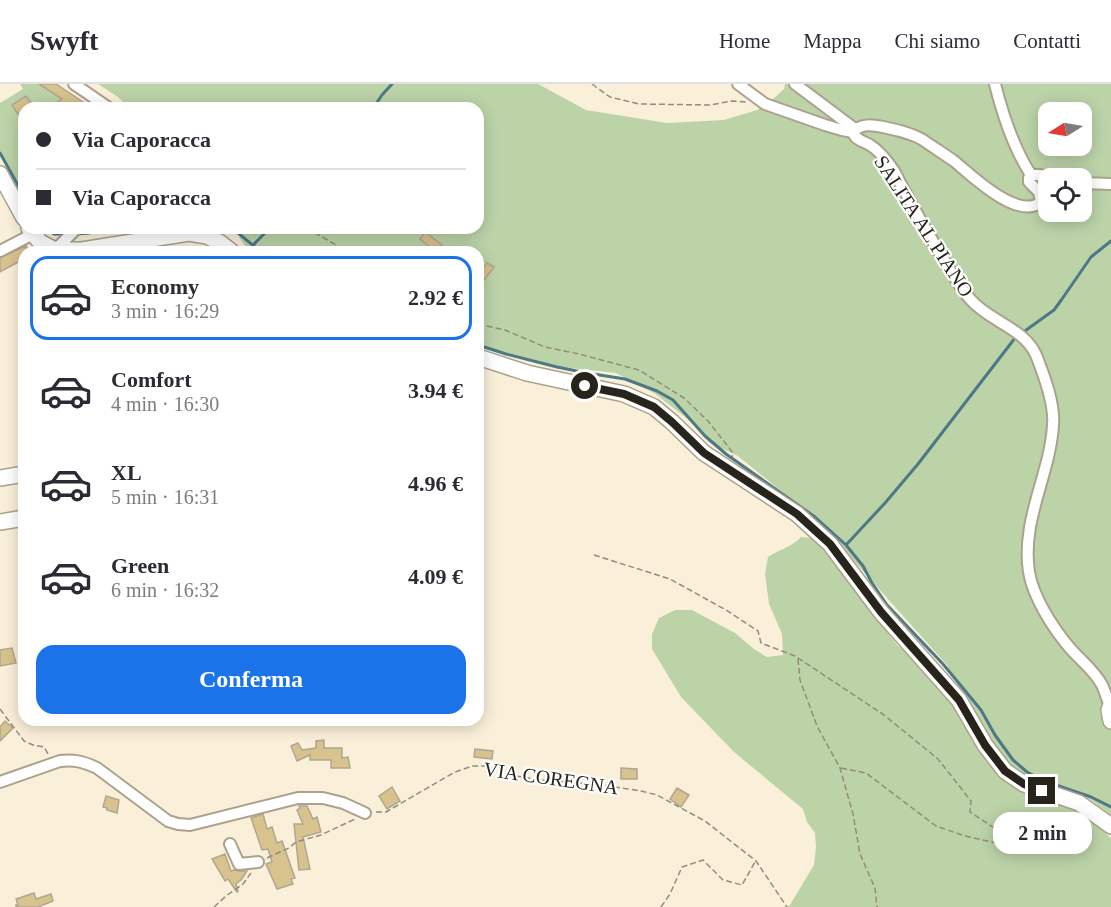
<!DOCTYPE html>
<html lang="it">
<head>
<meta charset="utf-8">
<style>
  body { margin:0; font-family:Georgia,serif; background:#f2f2f3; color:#2b2b33; height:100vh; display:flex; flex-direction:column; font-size:22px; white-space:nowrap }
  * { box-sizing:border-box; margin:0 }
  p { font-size:20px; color:#7c7c81 }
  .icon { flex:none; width:33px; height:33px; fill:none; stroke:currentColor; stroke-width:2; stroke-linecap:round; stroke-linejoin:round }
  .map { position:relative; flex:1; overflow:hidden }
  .drawer { position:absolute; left:18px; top:162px; width:466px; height:480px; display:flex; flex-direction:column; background:#fff; border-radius:18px; box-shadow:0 3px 15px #0003 }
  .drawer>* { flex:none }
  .banner { position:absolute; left:18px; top:18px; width:466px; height:132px; border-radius:18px; box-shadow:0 3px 15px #0003; display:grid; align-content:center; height:132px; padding:0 18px; background:#fff }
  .needle { width:39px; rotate:259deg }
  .fabs { position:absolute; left:1038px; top:18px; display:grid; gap:12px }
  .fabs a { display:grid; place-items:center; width:54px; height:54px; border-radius:12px; background:#fff; box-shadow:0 3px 15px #0003; font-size:30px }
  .end { position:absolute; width:27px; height:27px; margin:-14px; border:8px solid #27241b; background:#fff; box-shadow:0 0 0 3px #fff }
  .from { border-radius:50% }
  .bubble { position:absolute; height:42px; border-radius:18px; background:#fff; box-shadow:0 3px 15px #0003; font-size:20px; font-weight:700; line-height:42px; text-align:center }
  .banner b { display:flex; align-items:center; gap:21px; height:57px; font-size:22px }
  .banner b+b { border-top:2px solid #e1e1e2 }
  .banner i { width:15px; height:15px; background:#2b2b33 }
  ul { padding:10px 0 0; list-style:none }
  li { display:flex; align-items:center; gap:18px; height:84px; margin:0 12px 9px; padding:0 6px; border:3px solid transparent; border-radius:18px }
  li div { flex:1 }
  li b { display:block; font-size:22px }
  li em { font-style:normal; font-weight:700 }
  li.on { border-color:#1a73e8 }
  li>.icon { width:54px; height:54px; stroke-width:1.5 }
  .button { display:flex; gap:12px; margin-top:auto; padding:12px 18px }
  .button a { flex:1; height:69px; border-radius:18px; background:#1a73e8; color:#fff; font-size:24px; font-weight:700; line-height:69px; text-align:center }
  header { display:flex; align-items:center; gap:36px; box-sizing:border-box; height:84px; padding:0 30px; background:#fff; border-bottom:2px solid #e1e1e2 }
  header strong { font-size:28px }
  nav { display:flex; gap:33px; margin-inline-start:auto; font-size:21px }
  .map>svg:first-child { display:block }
</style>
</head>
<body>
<header>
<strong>Swyft</strong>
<nav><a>Home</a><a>Mappa</a><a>Chi siamo</a><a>Contatti</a></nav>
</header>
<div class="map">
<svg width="1111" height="823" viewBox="0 0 1111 823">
  <rect width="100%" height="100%" fill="#faf0da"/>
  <path fill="#bcd3a8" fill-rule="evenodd" d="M20,0H56L92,24H24V104L21,106L0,67V19L23,5Z
    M98,0H538L586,26L667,39L724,36L757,26L773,15L784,5L785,0H1111V731L1087,713L1029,693L1007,679L963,611L947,581L820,439L738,372L710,359L689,336L654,309L616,289L562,283L496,267L479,261L478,168H252C245,161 236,154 239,144H478V24H129L118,13ZM1048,28H1082V62H1048ZM1048,94H1082V128H1048Z
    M801,453L812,454L829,473L897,561L920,581L953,620L982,670L1000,692L1030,712L1076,725L1099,743L1111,754V823H787L790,821L814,781L816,763L815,749L807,738L803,725L734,668L681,613L652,565V550L659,534L675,526H692L735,549L754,565L767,573L783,571L782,550L769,520L765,490L768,473C778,466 792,463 801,453Z"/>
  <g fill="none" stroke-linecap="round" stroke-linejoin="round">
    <path stroke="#4d7986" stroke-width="3" d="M373,24L382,11L392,0
      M0,69L24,112
      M47,144L54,150H66
      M232,144L261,168
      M75,150L89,149L106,144
      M253,161L270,144
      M478,261L506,270L557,283L587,289L625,295L657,307L673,316L705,352L726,370L815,433L846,461L863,482L872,499L887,521L943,580L981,626L995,651L1013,676L1027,688L1044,697L1091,713L1111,723
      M846,461L885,419L918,380L1015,254L1054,226L1062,215L1091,173L1111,157"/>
  </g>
  <path fill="#d8c28d" stroke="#afa791" stroke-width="1.5" d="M39,0H56L92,24H48L62,15Z
    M26,12L34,24H24V39L12,21Z
    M425,148L442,161L436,168L420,155Z
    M26,162L29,168H24V175L0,188V174Z
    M487,179L494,183L484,196L478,191Z
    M12,564L16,579L0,582V566Z
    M5,637L13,644L0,657V643Z
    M324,656V664H342V674L348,673L350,684H331V676H310V671L297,677L291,662L298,659L302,666L316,664V657Z
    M475,665L493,667L492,675L474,673Z
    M621,684L637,685V695H621Z
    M392,703L400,717L387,725L379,712Z
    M677,704L689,711L681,723L670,715Z
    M106,712L119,716L117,729L107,726V724L103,723Z
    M299,722H307L313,735L317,733L321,748L303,753L310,785L299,786L294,740H303L297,726L300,724Z
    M263,730L267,745L272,743L277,759L282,757L295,794L291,795L293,800L277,805L266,780L272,778L268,765L262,766L251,734Z
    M225,770L231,787L234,786L239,787H247L241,796L236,800L238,807L237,808L228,795L225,797L212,775Z
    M34,809L36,815L51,810L53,817L38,823H16V821H18L16,815Z"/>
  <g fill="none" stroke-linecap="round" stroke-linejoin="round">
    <defs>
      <path id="street" d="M74,0L109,24
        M738,0L765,20L825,41L842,46L853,48
        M795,0L855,45
        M995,0C1003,32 1013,63 1031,91
        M853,48C855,56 863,57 870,61C880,67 888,78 894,87C898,94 901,101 905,108C919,134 934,160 950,186C957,196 962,207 971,216C989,237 1024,244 1036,271C1044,291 1055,320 1053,341C1050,391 1021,436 1029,488C1033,513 1053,544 1069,563C1080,576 1094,586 1102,601C1105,607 1107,615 1110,622
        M853,48C861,39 873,41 883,43C897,46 911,49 923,56C933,63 944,70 954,77C971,91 1018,137 1041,118L1039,108L1029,98V94L1031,91H1040L1051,94
        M1082,99L1111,100
        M55,166L77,144
        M0,167L33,150
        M0,698L60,677C74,675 84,678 97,684L168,737L178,740L190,741L298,714H323L343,719L365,729
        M230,760L239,780L258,778"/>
      <path id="secondary" d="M0,90L24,134
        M29,144L40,158L55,166H82L189,149L207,152L219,158L232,168
        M478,273L527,289L624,310L654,323L672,338L704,369L797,430L830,460L881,528L959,616L985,661L1005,687L1024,700L1079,719L1111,742
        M0,394L24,390
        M0,438L24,434
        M1111,621L1109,626L1111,637"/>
    </defs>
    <use href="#street" stroke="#aba28d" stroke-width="14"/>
    <use href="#secondary" stroke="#aba28d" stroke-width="18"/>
    <path stroke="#938c7d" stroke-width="1.5" stroke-dasharray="6 3" stroke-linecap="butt" d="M592,0L610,13L639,20L710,21L732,17L746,18
      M307,144L348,168
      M478,240L505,246L545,263L579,270L639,286L684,314L708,337L733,369L732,373
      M594,471L670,495L726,526L758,547L761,559L795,572L884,631L938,675L971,717L970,728L1020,761
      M798,575L800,596L817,642L840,684L853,730L860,770L875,804L877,823
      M0,625L24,657L33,661L44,663L48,670
      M841,684L866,689L936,742L965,752L1001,760L1019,761
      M376,728H386L455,688L472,682H484L516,692L541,696L602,701L641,707L657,711L705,737L756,777L787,823
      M267,774L289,764L296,758L321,751L355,735
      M214,823L226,812L243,800L251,789
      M661,823L670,810L682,783L703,776L723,796L742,801L755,778"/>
    <use href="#street" stroke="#fff" stroke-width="10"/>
    <use href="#secondary" stroke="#fff" stroke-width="15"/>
  </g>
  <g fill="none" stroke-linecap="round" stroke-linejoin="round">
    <path stroke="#27241b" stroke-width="8" d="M585,302L624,310L654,323L672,338L704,369L797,430L830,460L881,528L959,616L985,661L1005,687L1024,700L1042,707"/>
  </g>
  <g text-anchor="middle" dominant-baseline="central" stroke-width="4.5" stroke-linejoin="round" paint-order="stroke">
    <g font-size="20" fill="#27241b" stroke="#fefefe">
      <text transform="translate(924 142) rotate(57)">SALITA AL PIANO</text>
      <text transform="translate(551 694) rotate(8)">VIA COREGNA</text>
    </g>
  </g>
</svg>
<div class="fabs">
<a><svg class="needle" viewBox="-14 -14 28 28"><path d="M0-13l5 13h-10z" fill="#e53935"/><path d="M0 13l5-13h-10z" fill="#7c7c81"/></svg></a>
<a><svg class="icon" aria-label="locate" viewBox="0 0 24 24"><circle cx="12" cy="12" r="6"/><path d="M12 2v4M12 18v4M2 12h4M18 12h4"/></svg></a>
</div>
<i class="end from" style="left:585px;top:302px"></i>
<i class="end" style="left:1042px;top:707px"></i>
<div class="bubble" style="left:993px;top:728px;width:99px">2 min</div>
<div class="banner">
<b><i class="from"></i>Via Caporacca</b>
<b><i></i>Via Caporacca</b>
</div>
<section class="drawer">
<ul>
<li class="on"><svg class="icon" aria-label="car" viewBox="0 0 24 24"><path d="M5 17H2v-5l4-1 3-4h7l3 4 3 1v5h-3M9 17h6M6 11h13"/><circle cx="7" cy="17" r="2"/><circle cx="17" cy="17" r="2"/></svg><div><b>Economy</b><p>3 min · 16:29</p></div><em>2.92 €</em></li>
<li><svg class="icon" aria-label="car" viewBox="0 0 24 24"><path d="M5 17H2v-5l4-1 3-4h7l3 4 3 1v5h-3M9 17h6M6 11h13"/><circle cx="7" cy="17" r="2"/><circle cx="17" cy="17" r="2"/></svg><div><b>Comfort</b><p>4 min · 16:30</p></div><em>3.94 €</em></li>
<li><svg class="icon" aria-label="car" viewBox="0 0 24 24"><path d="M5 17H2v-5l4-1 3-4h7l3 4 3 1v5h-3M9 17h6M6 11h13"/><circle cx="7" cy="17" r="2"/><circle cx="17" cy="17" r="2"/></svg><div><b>XL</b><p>5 min · 16:31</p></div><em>4.96 €</em></li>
<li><svg class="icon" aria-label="car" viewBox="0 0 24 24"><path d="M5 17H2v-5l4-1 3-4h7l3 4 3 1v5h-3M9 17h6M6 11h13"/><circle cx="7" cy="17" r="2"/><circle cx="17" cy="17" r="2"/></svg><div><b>Green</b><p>6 min · 16:32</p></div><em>4.09 €</em></li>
</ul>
<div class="button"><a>Conferma</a></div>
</section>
</div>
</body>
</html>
